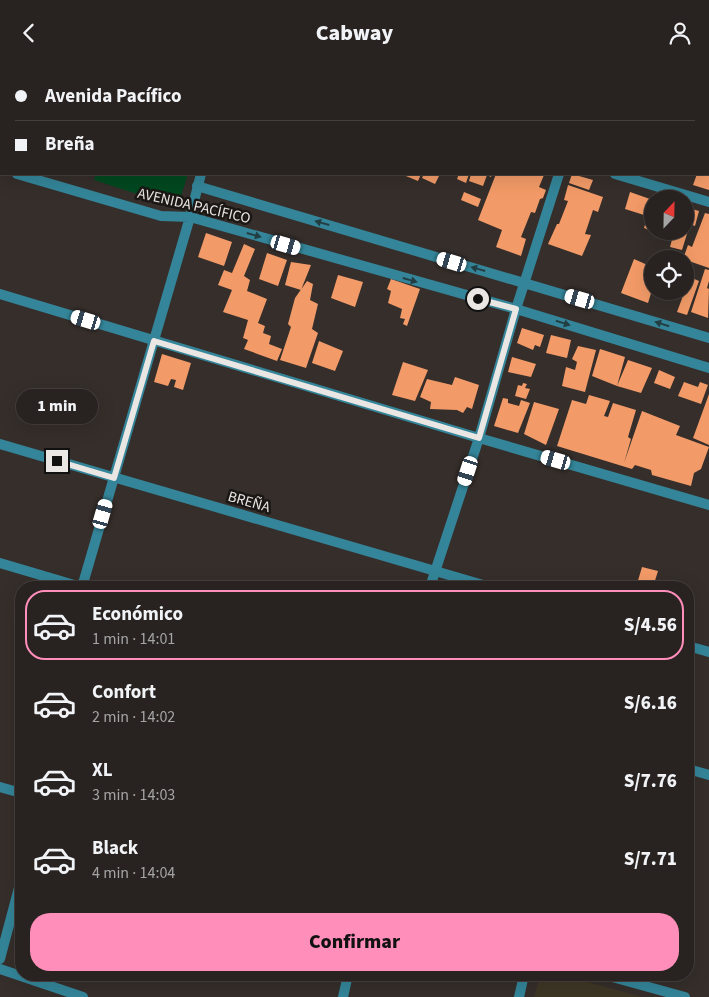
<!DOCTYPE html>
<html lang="es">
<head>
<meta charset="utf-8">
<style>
  body { margin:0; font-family:"Source Sans 3",sans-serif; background:#342f2d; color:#f1f3f6; height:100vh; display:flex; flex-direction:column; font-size:19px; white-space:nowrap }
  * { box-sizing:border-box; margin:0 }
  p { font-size:16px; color:#a5a4a5 }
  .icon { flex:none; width:28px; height:28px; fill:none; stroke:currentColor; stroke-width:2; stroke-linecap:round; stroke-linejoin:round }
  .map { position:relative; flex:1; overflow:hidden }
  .drawer { position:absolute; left:15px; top:516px; width:679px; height:400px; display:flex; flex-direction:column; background:#282220; border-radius:20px; box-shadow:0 5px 20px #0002,0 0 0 1px #443f3e }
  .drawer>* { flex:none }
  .banner { position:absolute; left:0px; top:0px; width:710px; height:110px; box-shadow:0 5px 20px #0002,0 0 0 1px #443f3e; display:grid; align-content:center; height:110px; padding:0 15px; background:#282220 }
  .needle { width:32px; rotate:22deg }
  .tools { position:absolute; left:644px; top:125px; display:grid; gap:10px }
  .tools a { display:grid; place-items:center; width:50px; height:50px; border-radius:50%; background:#282220; box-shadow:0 5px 20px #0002,0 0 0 1px #443f3e; font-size:25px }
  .end { position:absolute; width:22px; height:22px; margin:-11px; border:6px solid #eae6e4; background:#111; box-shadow:0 0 0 2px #111 }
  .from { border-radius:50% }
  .bubble { position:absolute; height:35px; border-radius:18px; background:#282220; box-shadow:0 5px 20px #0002,0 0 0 1px #443f3e; font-size:16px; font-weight:800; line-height:35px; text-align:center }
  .car { position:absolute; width:15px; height:30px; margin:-15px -8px; border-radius:6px; box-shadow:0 0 4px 1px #0007; background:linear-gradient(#fff 24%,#345 0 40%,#fff 0 76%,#345 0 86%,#fff 0) }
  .banner b { display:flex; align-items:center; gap:18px; height:48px; font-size:19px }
  .banner b+b { border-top:1px solid #443f3e }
  .banner i { width:12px; height:12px; background:#f1f3f6 }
  ul { padding:9px 0 0; list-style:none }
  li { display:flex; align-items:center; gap:15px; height:70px; margin:0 10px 8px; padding:0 5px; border:2px solid transparent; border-radius:20px }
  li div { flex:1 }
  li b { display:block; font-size:19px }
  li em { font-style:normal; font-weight:800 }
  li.current { border-color:#ff8eba }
  li>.icon { width:45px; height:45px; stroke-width:1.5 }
  .button { display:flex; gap:10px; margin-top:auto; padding:10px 15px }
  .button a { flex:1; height:58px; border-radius:20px; background:#ff8eba; color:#111; font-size:20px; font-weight:800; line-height:58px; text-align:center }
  header { display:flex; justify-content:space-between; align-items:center; height:65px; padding:0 15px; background:#282220; font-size:22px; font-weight:800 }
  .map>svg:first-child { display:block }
</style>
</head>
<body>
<header><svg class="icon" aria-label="back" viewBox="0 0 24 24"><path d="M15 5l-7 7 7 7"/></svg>Cabway<svg class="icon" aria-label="person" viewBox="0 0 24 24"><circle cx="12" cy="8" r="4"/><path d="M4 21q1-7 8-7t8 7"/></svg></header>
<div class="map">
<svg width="709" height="932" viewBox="0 0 709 932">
  <rect width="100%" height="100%" fill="#352e2b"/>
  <path fill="#3e3625" d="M540,910H563L642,932H534Z"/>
  <path fill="#00481f" d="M96,109H188L180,134L165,129L162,137L94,115Z"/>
  <path fill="#f39b68" d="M401,109H421L418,116Z
    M424,109H440L435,119L422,113Z
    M459,109H469L466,118L457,114Z
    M471,109H492L491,112L487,110L483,121L469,116Z
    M496,109H549L547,111L544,110L539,122L546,125L543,133L540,134L535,148L531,147L521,172L526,174L521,191L496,182L502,165L478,155Z
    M572,109L593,115L589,125L569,118Z
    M697,109H709V125L693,120Z
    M568,120L603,132L598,147L593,145L585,169L591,170L582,191L548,179L557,159H559L568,136L564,135Z
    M464,127L481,134L478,142L461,135Z
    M630,127L650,134L644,150L625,144Z
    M652,136V166L644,163Z
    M685,142L699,146L695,161L690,159L682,185L670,182L673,171L663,168V166H685Z
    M705,148L709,149V203L683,194L688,180L692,182Z
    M206,168L232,177L224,201L198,192Z
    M244,179L255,184L244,211L250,215L247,226L267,234L258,258L265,261L263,268L271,271L269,279L282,284L277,296L244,284L248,275L243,273L248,255L223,247L232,225L218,220L224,205L232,208Z
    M267,188L287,195L278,221L259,214Z
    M634,194L652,202V225L648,238L621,228Z
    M291,197L311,200L301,225L285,220Z
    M705,204L709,205V216L707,223L709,224L708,253L691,247Z
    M338,210L363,217L355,242L331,233Z
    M690,212L699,216L687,250L677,247Z
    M391,214L420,224L407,261L403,259L405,254L400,253L402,244L388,238L391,226L387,224Z
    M307,216L313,219L310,235L318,239L312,264L318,268L306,303L280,295L291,262L288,259L295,233Z
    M522,263L544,270L540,282L535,280L533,285L517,278Z
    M551,270L571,275L567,293L546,288Z
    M319,276L343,286L335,306L312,298Z
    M578,281L596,285L585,327L562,321L566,302L575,305L577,297L572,294Z
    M600,284L625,292L617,321L592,311Z
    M162,289L191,298L183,325L174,322L176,315L171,314L168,321L154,317Z
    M512,292L536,299L531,312L508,307Z
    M628,295L652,303L641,328L617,321Z
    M403,297L428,305L415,336L392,330Z
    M659,305L675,312L670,324L654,318Z
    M455,312L479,320L472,344L467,342L463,348L457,345L430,344L431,337L420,332L427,314L452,320Z
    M684,317L698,322L700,317L708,320L701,339L678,331Z
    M523,318L527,319L525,323L530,324L526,334L515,331L518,320L522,321Z
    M709,329V380L693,373Z
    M589,330L610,336L604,351L608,352L613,338L636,345L628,372L631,374L624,398L642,346L680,361L676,370L709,382L701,404L694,408L691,421L652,410L651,405L635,400L632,404L557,381L572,335L586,339Z
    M503,333L508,334V338L519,341L521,335L530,338L518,368L494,361Z
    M534,337L559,344L546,380L524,369Z
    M642,502L658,506L653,522H625L627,516L637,519Z"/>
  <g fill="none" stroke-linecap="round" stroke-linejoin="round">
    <path stroke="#348599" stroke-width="10" d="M104,0L108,1
      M267,0L273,1
      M591,1V0
      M0,104H1
      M17,109L161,151L190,152L516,244L709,303
      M615,109L709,137
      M197,121L709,273
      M0,229L479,373L709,440
      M0,379L490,522
      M0,498L81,522
      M82,522L190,152L201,109
      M430,522L479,373L516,244L559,109
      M688,581L709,587
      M688,704L709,710
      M0,722L21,728
      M0,894L21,815
      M605,910L685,932
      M343,932L348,910
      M519,932L524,910"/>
    <path stroke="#348599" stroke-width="10" d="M0,904L83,932"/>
  </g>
  <defs><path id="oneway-solid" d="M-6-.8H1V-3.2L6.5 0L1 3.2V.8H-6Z" transform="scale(1.25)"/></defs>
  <g fill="#233e43">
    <use href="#oneway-solid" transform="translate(322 158) rotate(-164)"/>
    <use href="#oneway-solid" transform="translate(254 170) rotate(16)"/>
    <use href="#oneway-solid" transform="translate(478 204) rotate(-164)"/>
    <use href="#oneway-solid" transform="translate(410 215) rotate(16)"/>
    <use href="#oneway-solid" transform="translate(563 258) rotate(17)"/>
    <use href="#oneway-solid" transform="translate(662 259) rotate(-163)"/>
  </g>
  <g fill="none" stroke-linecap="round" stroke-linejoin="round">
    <path stroke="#eae6e4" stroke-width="6" d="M57,396L114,413L154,276L479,373L516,244L478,234"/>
  </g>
  <g text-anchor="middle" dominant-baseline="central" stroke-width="5" stroke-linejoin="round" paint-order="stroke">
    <g font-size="15" fill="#eae6e4" stroke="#1a1715">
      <text transform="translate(194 141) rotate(13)">AVENIDA PACÍFICO</text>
      <text transform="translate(249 437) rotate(16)">BREÑA</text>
    </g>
  </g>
</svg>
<div class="tools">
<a><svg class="needle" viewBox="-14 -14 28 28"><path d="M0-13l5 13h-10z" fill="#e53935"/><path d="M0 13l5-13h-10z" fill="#a5a4a5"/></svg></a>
<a><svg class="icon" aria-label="locate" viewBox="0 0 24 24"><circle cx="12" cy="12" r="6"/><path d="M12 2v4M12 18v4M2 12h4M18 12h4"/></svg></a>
</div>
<i class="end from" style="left:478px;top:234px"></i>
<i class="end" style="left:57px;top:396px"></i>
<div class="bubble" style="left:16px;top:324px;width:82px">1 min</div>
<i class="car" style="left:286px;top:180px;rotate:106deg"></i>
<i class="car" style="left:452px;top:197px;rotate:287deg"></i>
<i class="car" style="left:580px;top:234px;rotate:286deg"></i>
<i class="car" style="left:86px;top:255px;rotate:287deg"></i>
<i class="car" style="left:556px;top:395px;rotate:286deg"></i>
<i class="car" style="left:468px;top:406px;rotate:198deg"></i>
<i class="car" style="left:103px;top:449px;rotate:16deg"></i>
<div class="banner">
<b><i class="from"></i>Avenida Pacífico</b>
<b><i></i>Breña</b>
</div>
<section class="drawer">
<ul>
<li class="current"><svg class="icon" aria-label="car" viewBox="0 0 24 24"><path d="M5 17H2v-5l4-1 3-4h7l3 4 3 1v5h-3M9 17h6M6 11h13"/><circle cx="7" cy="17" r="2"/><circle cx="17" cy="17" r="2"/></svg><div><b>Económico</b><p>1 min · 14:01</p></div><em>S/4.56</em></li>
<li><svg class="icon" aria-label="car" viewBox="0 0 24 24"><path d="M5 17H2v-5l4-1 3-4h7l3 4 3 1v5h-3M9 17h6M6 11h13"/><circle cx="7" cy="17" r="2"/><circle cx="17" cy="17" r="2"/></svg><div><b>Confort</b><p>2 min · 14:02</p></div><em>S/6.16</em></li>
<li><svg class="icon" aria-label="car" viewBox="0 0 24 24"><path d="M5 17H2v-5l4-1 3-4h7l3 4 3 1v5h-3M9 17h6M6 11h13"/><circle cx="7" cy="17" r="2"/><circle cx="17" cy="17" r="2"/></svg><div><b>XL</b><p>3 min · 14:03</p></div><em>S/7.76</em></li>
<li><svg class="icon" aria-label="car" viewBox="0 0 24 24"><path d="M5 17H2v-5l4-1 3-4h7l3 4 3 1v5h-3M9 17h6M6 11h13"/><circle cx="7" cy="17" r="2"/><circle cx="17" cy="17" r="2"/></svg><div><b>Black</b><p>4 min · 14:04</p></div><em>S/7.71</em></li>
</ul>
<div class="button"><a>Confirmar</a></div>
</section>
</div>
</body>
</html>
